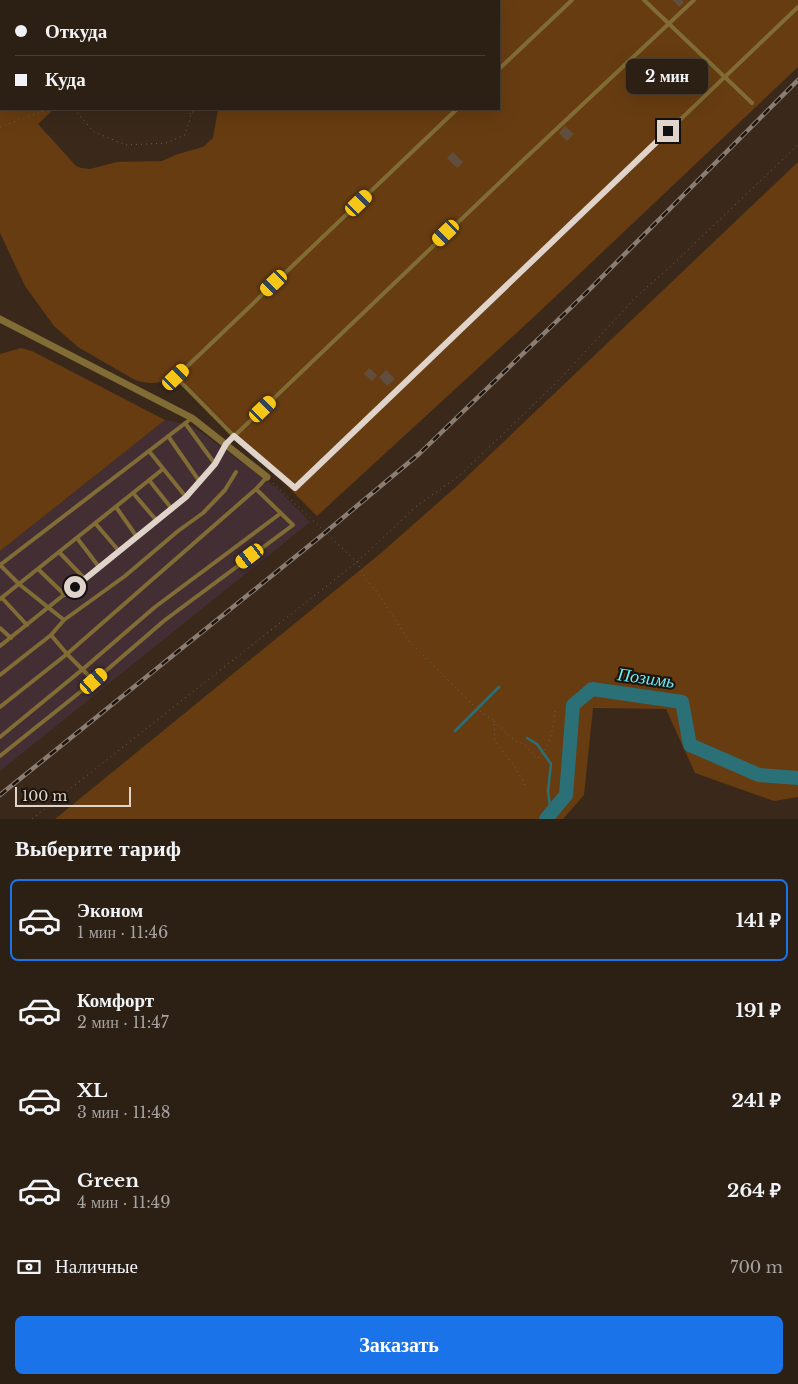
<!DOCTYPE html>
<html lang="ru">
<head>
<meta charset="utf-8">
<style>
  body { margin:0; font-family:"Libre Baskerville",serif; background:#382c22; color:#f1f3f6; height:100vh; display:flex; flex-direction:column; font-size:19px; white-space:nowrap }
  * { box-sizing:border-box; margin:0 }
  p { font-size:16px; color:#a6a2a0 }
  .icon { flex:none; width:28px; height:28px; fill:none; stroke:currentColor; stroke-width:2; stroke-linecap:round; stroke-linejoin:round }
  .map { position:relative; height:819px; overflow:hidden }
  .sheet { display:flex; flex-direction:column; background:#2c1f14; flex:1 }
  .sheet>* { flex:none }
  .top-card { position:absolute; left:0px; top:0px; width:500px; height:110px; box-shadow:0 5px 20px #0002,0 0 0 1px #483d34; display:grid; align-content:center; height:110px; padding:0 15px; background:#2c1f14 }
  .scale { position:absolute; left:15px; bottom:12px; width:116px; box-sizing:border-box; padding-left:5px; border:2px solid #dfd3ca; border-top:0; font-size:14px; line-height:18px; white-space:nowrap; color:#dfd3ca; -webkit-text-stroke:4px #1c140d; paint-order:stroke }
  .end { position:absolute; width:22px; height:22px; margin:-11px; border:6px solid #dfd3ca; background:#111; box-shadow:0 0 0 2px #111 }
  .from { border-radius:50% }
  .bubble { position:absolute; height:35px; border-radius:8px; background:#2c1f14; box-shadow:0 5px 20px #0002,0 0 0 1px #483d34; font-size:16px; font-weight:700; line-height:35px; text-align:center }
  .car { position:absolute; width:15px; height:30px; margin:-15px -8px; border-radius:6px; box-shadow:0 0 4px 1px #0007; background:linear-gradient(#f5c518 24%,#345 0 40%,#f5c518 0 76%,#345 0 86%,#f5c518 0) }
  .top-card b { display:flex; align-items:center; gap:18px; height:48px; font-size:19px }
  .top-card b+b { border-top:1px solid #483d34 }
  .top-card i { width:12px; height:12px; background:#f1f3f6 }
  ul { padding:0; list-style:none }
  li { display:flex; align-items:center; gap:15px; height:82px; margin:0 10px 8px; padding:0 5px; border:2px solid transparent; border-radius:8px }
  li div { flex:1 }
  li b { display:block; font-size:19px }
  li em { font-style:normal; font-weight:700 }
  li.active { border-color:#1a73e8 }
  li>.icon { width:45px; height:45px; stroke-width:1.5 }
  h2 { padding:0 15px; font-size:22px; line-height:60px }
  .pay { display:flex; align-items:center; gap:12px; height:55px; padding:0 15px; font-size:19px }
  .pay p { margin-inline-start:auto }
  .button { display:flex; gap:10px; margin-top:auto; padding:10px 15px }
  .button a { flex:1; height:58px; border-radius:8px; background:#1a73e8; color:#fff; font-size:20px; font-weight:700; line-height:58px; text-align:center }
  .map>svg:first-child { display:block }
</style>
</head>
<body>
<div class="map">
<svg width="798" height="819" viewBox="0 0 798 819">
  <rect width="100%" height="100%" fill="#3a291b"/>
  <path fill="#432f33" d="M165,420L191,425L278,489L310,522L0,771V551Z"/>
  <path fill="#673c11" d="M0,0H392V1H1V109H54L38,124L76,166L81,168L90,169L117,162L162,161L178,154L203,147L213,138L218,109H499V1H447L448,0H798V67L537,314L317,516L176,374C162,384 152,385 135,380L78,347L54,326L25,286L0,233Z
    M798,162V797L774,801L695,773L666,709L593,708L584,795L563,819H55L381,553L457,486Z
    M21,348L32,351L165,420L0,551V354Z"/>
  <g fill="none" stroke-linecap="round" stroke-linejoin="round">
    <path stroke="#2b7076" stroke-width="2.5" d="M455,731L499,687
      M527,738L537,744L551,764L548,791L551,813"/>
    <path stroke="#2b7076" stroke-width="14" d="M546,819L566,795L573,705L592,689L682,702L690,745L759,775L798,778"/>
  </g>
  <path fill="#614e3e" d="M673,0H682L684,2L679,7Z
    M565,126L574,134L567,141L559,133Z
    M453,152L463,162L457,168L447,158Z
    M369,368L377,375L372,381L364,374Z
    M386,370L395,379L387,386L379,377Z"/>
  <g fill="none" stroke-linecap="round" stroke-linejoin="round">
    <path stroke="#706154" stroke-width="1" stroke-dasharray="1 4" stroke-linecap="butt" d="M90,0L91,1
      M240,1L242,0
      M0,67H1
      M74,109L94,132L126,145L166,143L185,135L191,115
      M187,109L191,115L194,109
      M0,127L49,109
      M273,483L357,562L366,580L378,593L409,641L477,709L494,721L495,742L516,768L526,787
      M494,721L515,741L524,744L537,759C551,745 553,730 555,711
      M32,819L357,562L418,505L459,476L555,384L637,296L671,266L798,145"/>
    <path stroke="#806c34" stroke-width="4" d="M644,0L752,103
      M499,69L572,0
      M457,109L176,377L234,436L295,488L798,7
      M185,423L215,464
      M168,436L200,482
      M149,451L186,497
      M149,480L172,509
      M133,493L157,521
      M116,507L137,537
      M95,523L119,551
      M77,538L99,567
      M59,552L85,579
      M0,565L192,418
      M0,565L19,584L64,620
      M38,569L65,595
      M2,598L27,625
      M0,599L163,469
      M0,628L11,638
      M51,635L67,654L94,681
      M0,646L186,497L215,464L226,444L517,166L694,0
      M0,675L51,635L64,620L125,576L178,531L203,513L225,490L236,472
      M0,707L67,654L256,489L267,477
      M0,737L83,669L155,607L281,513
      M0,756L94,681L165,620L293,525L256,489"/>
    <path stroke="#806c34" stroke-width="7" d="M0,319L192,418L267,477"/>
    <defs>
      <path id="rail" d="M0,795L321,536L419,454L586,293L798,80"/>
    </defs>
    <use href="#rail" stroke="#8c7d72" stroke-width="4.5"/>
    <use href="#rail" stroke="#1c140d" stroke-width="2.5" stroke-dasharray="8" stroke-linecap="butt"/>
  </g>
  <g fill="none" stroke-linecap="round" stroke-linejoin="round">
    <path stroke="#dfd3ca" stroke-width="6" d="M75,587L186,497L215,464L226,444L234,436L295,488L668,131"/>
  </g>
  <g text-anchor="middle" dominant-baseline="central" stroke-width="4.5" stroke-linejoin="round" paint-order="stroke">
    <g font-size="18" font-style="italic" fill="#68ebf7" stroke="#1c140d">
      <text transform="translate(646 678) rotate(8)">Позимь</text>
    </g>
  </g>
</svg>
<div class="scale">100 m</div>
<i class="end from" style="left:75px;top:587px"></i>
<i class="end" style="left:668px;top:131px"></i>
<div class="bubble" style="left:626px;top:59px;width:82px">2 мин</div>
<i class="car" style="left:359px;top:203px;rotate:46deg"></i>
<i class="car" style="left:446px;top:233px;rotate:226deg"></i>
<i class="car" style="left:274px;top:283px;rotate:226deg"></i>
<i class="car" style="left:176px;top:377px;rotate:46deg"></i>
<i class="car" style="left:263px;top:409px;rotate:46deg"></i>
<i class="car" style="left:250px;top:556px;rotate:233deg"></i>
<i class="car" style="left:94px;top:681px;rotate:49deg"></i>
<div class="top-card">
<b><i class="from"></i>Откуда</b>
<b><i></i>Куда</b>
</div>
</div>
<section class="sheet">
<h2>Выберите тариф</h2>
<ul>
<li class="active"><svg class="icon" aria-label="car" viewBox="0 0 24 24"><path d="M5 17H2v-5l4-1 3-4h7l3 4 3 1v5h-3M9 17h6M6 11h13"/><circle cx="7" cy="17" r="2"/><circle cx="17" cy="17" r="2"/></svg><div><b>Эконом</b><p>1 мин · 11:46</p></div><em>141 ₽</em></li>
<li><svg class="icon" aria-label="car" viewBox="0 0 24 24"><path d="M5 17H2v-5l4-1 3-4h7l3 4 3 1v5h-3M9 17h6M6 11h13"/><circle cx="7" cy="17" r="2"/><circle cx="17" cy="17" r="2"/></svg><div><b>Комфорт</b><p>2 мин · 11:47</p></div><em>191 ₽</em></li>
<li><svg class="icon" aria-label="car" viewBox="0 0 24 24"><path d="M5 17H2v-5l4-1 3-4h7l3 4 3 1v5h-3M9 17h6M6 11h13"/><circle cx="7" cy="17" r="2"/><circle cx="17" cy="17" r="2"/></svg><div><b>XL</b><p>3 мин · 11:48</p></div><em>241 ₽</em></li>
<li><svg class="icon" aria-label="car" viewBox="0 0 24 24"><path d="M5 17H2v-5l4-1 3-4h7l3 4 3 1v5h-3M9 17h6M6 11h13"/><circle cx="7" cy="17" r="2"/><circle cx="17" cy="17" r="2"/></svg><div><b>Green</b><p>4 мин · 11:49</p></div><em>264 ₽</em></li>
</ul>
<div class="pay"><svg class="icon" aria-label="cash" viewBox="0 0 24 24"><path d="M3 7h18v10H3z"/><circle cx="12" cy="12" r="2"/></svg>Наличные<p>700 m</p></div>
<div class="button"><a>Заказать</a></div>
</section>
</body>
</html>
